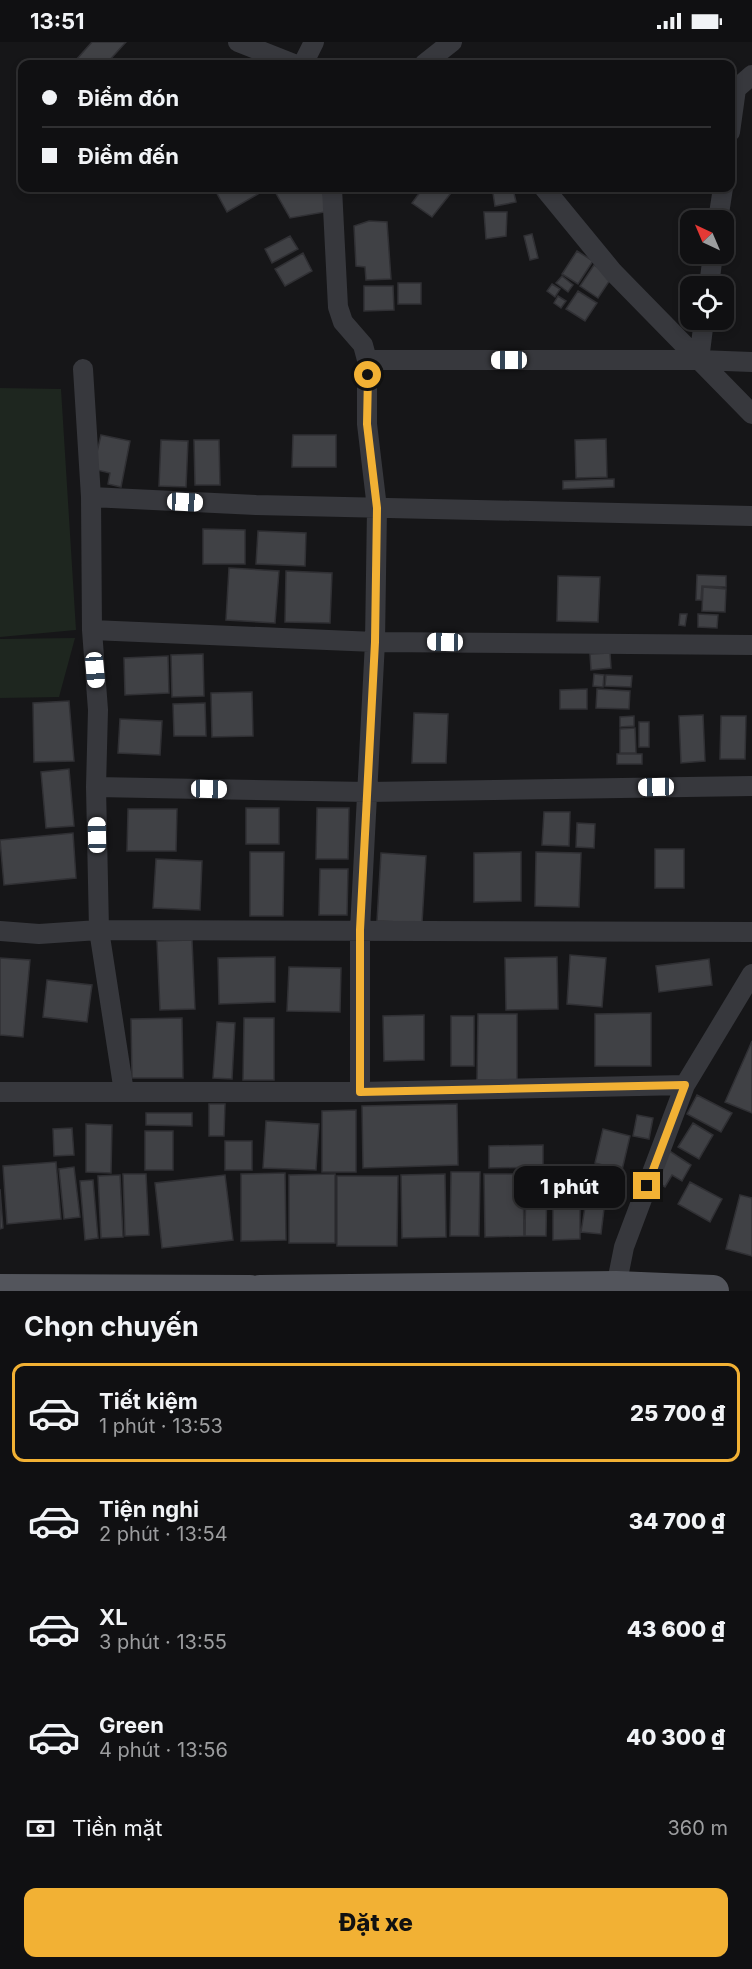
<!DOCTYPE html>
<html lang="vi">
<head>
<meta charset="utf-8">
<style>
  body { margin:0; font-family:Inter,sans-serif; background:#19191b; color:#f1f3f6; height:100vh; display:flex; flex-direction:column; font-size:22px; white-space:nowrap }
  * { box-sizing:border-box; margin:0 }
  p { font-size:20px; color:#9c9d9f }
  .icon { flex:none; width:33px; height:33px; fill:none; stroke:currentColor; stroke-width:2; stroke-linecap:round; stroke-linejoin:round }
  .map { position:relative; height:1249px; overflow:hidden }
  .details { display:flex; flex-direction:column; background:#101012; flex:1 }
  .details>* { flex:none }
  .top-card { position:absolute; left:18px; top:18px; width:717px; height:132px; border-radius:12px; box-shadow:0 3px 9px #0003,0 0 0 2px #303032; display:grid; align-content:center; height:132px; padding:0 24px; background:#101012 }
  .needle { width:39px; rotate:316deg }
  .controls { position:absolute; left:680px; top:168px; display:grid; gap:12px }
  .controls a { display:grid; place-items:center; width:54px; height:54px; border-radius:12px; background:#101012; box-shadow:0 3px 9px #0003,0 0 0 2px #303032; font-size:30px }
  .end { position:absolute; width:27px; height:27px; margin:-14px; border:8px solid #f2b134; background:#111; box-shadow:0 0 0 3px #111 }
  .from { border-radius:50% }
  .bubble { position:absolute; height:42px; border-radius:12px; background:#101012; box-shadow:0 3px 9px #0003,0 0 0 2px #303032; font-size:20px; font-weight:800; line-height:42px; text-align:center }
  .car { position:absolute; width:18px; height:36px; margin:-18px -9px; border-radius:8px; box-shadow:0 0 4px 2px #0007; background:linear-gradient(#fff 24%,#345 0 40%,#fff 0 76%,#345 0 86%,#fff 0) }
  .top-card b { display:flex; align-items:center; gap:21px; height:57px; font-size:22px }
  .top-card b+b { border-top:2px solid #303032 }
  .top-card i { width:15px; height:15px; background:#f1f3f6 }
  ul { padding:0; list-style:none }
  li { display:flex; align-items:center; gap:18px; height:99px; margin:0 12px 9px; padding:0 12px; border:3px solid transparent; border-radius:12px }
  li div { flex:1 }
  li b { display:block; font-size:22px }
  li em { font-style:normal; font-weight:800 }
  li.active { border-color:#f2b134 }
  li>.icon { width:54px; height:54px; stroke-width:1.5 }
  h2 { padding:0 24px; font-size:27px; line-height:72px }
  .pay { display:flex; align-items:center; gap:15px; height:66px; padding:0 24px; font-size:22px }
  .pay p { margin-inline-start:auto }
  .button { display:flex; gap:12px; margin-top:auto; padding:12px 24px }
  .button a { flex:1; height:69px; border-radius:12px; background:#f2b134; color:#111; font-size:24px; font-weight:800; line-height:69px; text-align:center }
  .status { display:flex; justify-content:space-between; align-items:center; height:42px; padding:0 30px; background:#101012; direction:ltr }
  .status svg { height:16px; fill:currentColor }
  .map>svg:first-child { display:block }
</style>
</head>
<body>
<div class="status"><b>13:51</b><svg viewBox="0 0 49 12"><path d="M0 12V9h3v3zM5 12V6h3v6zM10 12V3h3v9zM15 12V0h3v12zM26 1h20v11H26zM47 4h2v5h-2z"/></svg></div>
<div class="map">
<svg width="752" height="1249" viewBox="0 0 752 1249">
  <rect width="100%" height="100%" fill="#161618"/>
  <path fill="#1e261f" d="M0,346L61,347L76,588L0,595Z
    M75,596L59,655L0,656V597Z"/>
  <path fill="#404145" stroke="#303034" stroke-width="1.5" d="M92,0H126L106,22H81L76,18Z
    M214,146H255L258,152L227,170Z
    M273,146H323L325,170L290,176Z
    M423,146H455L432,175L412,161Z
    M513,147L516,160L495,164L493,151Z
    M484,170H507L506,194L486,197Z
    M369,179L387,180L391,237L366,238L365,225L356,224L354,184Z
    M532,192L538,216L530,218L524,194Z
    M290,194L298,207L272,221L265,207Z
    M577,209L593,219L578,242L562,232Z
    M303,211L312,229L285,244L275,227Z
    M594,223L612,235L598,256L580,244Z
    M562,234L573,243L568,250L556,241Z
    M398,241H421V262H398Z
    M552,242L560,247L555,255L547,249Z
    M364,244H393L394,268L364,269Z
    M578,249L597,261L585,279L566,267Z
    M558,254L566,259L561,266L554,261Z
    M101,393L130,399L121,445L108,442L110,431L93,427Z
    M293,393H336V425H292Z
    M606,397L607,435L576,436L575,398Z
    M161,398L188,399L186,445L159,444Z
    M194,398H219L220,443H195Z
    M614,437V445L563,447V439Z
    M203,487L245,488V522H203Z
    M258,489L306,491L305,524L256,522Z
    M229,526L279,529L275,581L226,578Z
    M286,529L332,531L330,581L285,580Z
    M697,533L726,534V545L702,544L701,558H696Z
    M558,534L600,535L598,580L557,579Z
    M703,545L726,547L725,570L702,569Z
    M680,572H687L685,584L679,583Z
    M698,572L718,573L717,586L698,585Z
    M610,611L611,626L591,628L590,612Z
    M203,612L204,654L172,655L171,613Z
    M168,614L169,651L125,653L124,616Z
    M594,632L604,633L603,645L593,644Z
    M606,633L632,634L631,645L605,644Z
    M587,647V667H560V648Z
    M597,647L630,649L629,667L596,666Z
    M252,650L253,694L212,695L211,651Z
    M69,659L74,719L34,720L33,661Z
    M205,661L206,694H174L173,662Z
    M414,671L448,672L446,721H412Z
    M703,673L705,719L681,721L679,674Z
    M634,674V684L620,685V675Z
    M721,674H746L745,717H720Z
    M120,677L162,679L160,713L118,711Z
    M639,680H649V705H639Z
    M635,686L636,711H620V687Z
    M617,712H642V722H617Z
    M69,727L74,784L46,786L41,730Z
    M246,766H279V802H246Z
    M317,766H349L348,817H316Z
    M128,767H177L176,809H127Z
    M544,770H570L569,804L542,803Z
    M577,781L595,782L594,806L576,805Z
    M73,791L76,836L4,843L0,798Z
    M655,807H684V846H655Z
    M250,810H284L283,874H250Z
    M521,810V859L474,860V811Z
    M536,810L581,811L579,865L535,864Z
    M381,811L426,814L422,881L377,879Z
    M156,817L202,819L200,868L153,866Z
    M320,827H348L347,873H319Z
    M192,898L195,967L160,968L157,899Z
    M570,913L606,916L602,965L567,962Z
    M275,915V960L219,962L218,916Z
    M557,915L558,967L506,968L505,916Z
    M0,916L30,918L23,995L0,993Z
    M709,917L712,943L659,950L656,924Z
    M289,925L341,926L340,970L287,969Z
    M47,938L92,943L87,980L43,975Z
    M651,971V1024H595V972Z
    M478,972H517V1038H477Z
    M424,973V1018L384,1019L383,974Z
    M451,974H474V1024H451Z
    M182,976L183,1036H132L131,977Z
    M244,976H274V1038H243Z
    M217,980L235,981L232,1037L213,1036Z
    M752,999V1071L725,1060Z
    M697,1053L732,1071L721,1090L687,1072Z
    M209,1062H225L224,1094H209Z
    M457,1062L458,1123L363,1126L362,1064Z
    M356,1068V1130H322V1069Z
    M146,1071H192V1084L146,1083Z
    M637,1073L653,1076L649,1097L633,1094Z
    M266,1079L319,1082L316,1128L263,1126Z
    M693,1081L713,1093L699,1117L678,1105Z
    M86,1082L112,1083L111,1131L86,1130Z
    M72,1086L74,1113L54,1114L53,1087Z
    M603,1087L630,1094L622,1128L595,1121Z
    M145,1089H173V1128H145Z
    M225,1099H252V1128H225Z
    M543,1103V1125L489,1126V1104Z
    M668,1108L691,1123L682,1139L672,1133L665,1145L651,1136Z
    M56,1120L61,1177L7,1182L3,1124Z
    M74,1125L80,1175L64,1177L59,1127Z
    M451,1130H480L479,1194H450Z
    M285,1131L286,1198L241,1199V1132Z
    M123,1132H146L149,1193L125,1194Z
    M335,1132V1201H289V1133Z
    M445,1132L446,1195L402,1196L401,1133Z
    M484,1132H523L524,1194L485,1195Z
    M553,1132H580V1197L553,1198Z
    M120,1133L123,1195L101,1196L98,1134Z
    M225,1133L233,1198L162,1206L155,1141Z
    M526,1133H547L546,1194H525Z
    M337,1134H398L397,1204H337Z
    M586,1134L606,1137L602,1162L583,1160Z
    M93,1138L98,1196L85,1198L80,1139Z
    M690,1140L722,1157L710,1180L678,1162Z
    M0,1147L3,1186L0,1187Z
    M740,1153L752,1156V1214L726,1207Z
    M585,1165L604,1167L601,1192L581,1190Z"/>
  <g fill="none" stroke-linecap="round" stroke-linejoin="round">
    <path stroke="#37383d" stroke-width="20" d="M238,0L294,22
      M303,22L314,0
      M424,22L452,0
      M730,90L736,47L752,33
      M332,146L338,265L343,280L363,303L367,318V382L377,466L375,600L360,888V1050
      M544,146L613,230L752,372
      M718,178L723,146
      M709,244L713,212
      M367,318H699L752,320
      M699,318L704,278
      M83,327L91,455L92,588L98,668L96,745L99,888L124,1050
      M91,455L256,463L752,474
      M92,588L375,600L752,603
      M96,745L368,750L752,744
      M0,889L39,892L99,888L752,890
      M0,1050H360L685,1043
      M616,1245L624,1205L685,1043L752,932"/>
    <path stroke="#53555c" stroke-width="32" d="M0,1248L250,1249
      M260,1249L616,1245L713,1249"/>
  </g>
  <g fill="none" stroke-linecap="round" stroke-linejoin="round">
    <path stroke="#f2b134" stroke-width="8" d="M368,333L367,382L377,466L375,600L360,888V1050L685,1043L647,1144"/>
  </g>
</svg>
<div class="controls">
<a><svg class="needle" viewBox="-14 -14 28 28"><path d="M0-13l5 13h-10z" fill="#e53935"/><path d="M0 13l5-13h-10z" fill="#9c9d9f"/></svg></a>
<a><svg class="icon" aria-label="locate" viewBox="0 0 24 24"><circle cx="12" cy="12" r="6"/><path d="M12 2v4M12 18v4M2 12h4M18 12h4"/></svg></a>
</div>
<i class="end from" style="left:368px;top:333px"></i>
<i class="end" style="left:647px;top:1144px"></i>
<div class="bubble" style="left:514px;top:1124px;width:111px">1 phút</div>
<i class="car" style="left:509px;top:318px;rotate:270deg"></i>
<i class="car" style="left:185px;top:460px;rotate:93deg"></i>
<i class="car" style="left:445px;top:600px;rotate:271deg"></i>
<i class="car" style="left:95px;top:628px;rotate:175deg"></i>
<i class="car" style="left:656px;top:745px;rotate:269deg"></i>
<i class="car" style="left:209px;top:747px;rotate:91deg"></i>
<i class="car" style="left:97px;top:793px;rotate:359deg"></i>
<div class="top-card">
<b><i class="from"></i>Điểm đón</b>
<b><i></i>Điểm đến</b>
</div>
</div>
<section class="details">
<h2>Chọn chuyến</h2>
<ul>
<li class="active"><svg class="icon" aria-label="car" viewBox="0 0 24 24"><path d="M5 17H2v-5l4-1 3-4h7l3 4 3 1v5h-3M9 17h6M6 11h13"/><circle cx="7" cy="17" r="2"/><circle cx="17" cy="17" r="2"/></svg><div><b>Tiết kiệm</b><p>1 phút · 13:53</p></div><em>25 700 ₫</em></li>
<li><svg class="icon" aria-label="car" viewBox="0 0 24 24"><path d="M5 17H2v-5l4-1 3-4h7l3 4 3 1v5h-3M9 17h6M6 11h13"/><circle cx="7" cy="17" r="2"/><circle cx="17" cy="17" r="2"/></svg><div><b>Tiện nghi</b><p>2 phút · 13:54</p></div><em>34 700 ₫</em></li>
<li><svg class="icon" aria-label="car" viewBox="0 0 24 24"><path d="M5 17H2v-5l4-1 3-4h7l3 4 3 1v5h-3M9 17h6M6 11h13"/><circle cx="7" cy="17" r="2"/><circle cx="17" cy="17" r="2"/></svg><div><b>XL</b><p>3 phút · 13:55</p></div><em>43 600 ₫</em></li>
<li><svg class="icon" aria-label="car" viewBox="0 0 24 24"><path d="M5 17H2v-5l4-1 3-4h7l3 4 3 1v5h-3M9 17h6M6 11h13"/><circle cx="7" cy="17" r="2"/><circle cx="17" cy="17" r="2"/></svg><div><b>Green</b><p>4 phút · 13:56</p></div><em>40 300 ₫</em></li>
</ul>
<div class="pay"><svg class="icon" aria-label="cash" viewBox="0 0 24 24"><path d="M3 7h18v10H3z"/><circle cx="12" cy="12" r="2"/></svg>Tiền mặt<p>360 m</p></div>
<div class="button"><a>Đặt xe</a></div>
</section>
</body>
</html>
